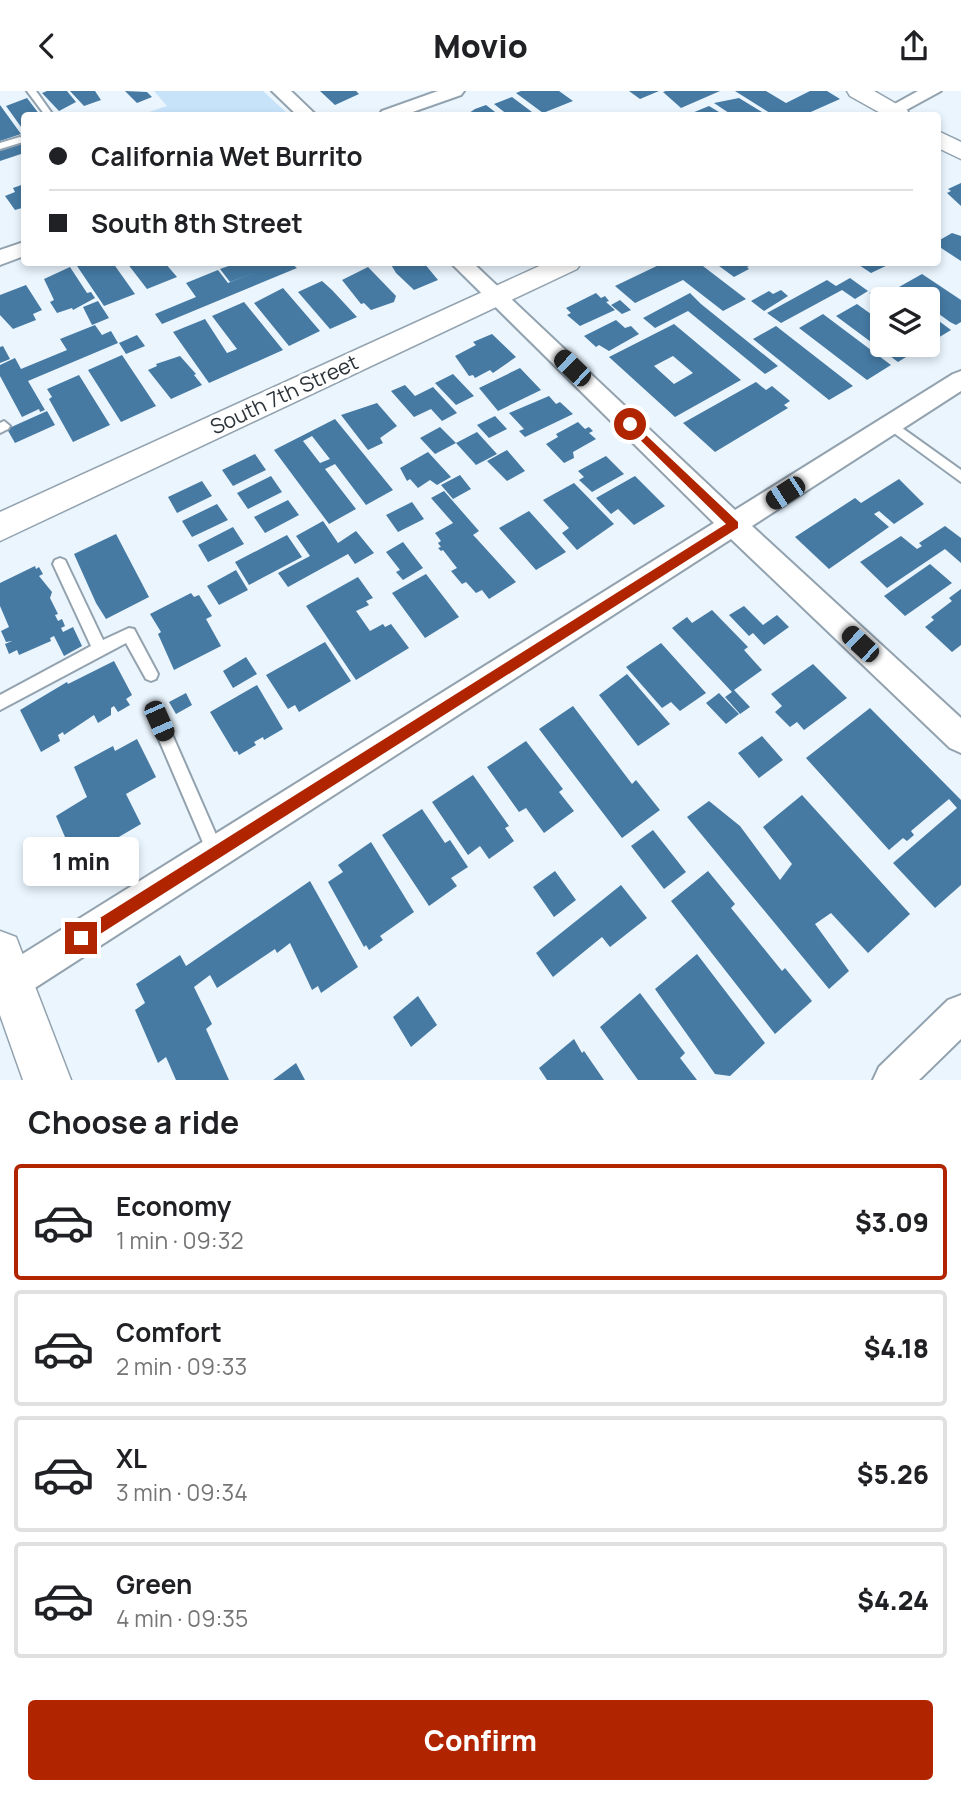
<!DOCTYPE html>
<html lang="en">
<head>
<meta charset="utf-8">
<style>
  body { margin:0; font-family:Manrope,sans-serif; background:#f6f6f6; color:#202124; height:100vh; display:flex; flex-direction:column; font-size:26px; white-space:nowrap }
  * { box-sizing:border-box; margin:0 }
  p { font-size:23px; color:#757577 }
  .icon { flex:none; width:38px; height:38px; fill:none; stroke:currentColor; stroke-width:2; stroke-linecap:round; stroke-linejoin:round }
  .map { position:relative; height:989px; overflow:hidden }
  .panel { display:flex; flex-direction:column; background:#fff; flex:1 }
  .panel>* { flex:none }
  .guide { position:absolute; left:21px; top:21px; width:920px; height:154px; border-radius:7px; box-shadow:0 4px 10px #0003; display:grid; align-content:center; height:154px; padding:0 28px; background:#fff }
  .fabs { position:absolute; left:870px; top:196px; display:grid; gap:14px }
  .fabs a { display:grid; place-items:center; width:70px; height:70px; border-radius:7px; background:#fff; box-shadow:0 4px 10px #0003; font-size:35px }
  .end { position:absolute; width:32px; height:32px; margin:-16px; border:9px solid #b02400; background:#fff; box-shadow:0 0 0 4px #fff }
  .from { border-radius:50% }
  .bubble { position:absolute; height:49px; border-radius:7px; background:#fff; box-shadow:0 4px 10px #0003; font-size:23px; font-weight:800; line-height:49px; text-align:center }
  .car { position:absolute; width:21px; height:42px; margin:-21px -10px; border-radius:9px; box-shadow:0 0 5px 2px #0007; background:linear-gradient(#222 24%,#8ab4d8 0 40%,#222 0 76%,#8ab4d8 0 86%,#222 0) }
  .guide b { display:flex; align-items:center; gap:24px; height:66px; font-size:26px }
  .guide b+b { border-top:2px solid #e0e0e0 }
  .guide i { width:18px; height:18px; background:#202124 }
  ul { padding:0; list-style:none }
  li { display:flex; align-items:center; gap:21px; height:116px; margin:0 14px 10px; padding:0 14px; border:4px solid #e0e0e0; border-radius:7px }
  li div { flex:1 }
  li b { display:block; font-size:26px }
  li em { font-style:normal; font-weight:800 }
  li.on { border-color:#b02400 }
  li>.icon { width:63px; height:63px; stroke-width:1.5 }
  h2 { padding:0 28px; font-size:32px; line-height:84px }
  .button { display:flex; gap:14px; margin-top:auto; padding:14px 28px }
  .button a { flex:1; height:80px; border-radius:7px; background:#b02400; color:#fff; font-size:28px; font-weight:800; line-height:80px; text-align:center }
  header { display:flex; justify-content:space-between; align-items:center; height:91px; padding:0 28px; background:#fff; font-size:32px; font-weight:800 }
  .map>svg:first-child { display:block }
</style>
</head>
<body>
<header><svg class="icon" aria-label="back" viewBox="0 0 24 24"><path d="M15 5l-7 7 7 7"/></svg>Movio<svg class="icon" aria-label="share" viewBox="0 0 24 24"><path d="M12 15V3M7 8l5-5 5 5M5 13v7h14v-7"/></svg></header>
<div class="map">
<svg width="961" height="989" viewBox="0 0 961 989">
  <rect width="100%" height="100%" fill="#eaf5fe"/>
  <path fill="#c7e3fa" d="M154,0H263L289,24H140L167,15Z"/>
  <path fill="#467aa3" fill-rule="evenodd" d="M47,0H67L76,11L59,20L42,2Z
    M70,0H95L101,9L84,15Z
    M125,0L147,1L152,6L137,12Z
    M320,0H356L359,3L335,14Z
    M521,0H559L573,10L543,22L516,2Z
    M629,0H659L640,8Z
    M666,0H720L681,17L663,1Z
    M735,0H766L786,12L810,0H827L840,8L804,24H773Z
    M512,6L532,21L533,24H508L494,13Z
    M27,7L40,24H24V40L6,15Z
    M739,7L767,24H732L714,12Z
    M0,14L21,43L0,50Z
    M486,14L499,24L469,22L475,18Z
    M709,15L724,24L692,22Z
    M24,52V62L0,70V60Z
    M961,92V115L947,102L951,100L948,98Z
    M24,93V120L22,117L15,119L5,105L15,101L13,97Z
    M952,142L961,145V170L938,155V150Z
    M75,172H113L135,203L104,215Z
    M127,172H165L177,186L147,198Z
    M237,172H291L297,177L162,233L155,223L196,206L186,192L218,179L228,192L268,176L230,191L220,178Z
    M390,172H424L438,189L414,199L396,182Z
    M663,172H699L746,208L723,220L683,189L635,212L615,195Z
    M715,172H756L747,176L749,178L734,186Z
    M856,172H892L871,182Z
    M70,176L87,202L91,201L95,207L73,219L72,217L57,222L50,211L54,209L44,188Z
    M368,176L396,205L394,211L371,219L364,212L361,213L342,189Z
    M922,183L961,209V231L956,234L950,231L928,215V208H917L899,196Z
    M850,187L868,200L855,208L842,199L781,232L767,222L827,189L836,195Z
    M322,190L332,199L357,226L330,238L298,201Z
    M26,194L42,219L33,223L36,229L13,238L0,224V204Z
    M881,196L893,204L882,208V211L869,202Z
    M283,197L320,240L289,255L254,212Z
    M781,199L788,205L764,220L751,210L769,200L773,203Z
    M596,202L601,207L605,205L609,210L606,211L615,219L580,235L567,224L571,222L566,217Z
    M690,202L701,213L778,275L765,283L688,220L655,237L643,227Z
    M620,209L631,219L622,223L611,214Z
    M98,210L109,227L92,234L83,216Z
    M244,211L283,259L209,292L173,241L205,228L227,262L237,258L212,225Z
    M857,213L882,231V254H913L919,258L898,271L836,225Z
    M928,222L951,239L928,253Z
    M823,223L891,274L867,289L799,237Z
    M616,229L625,237L631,235L639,243L609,260L599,254L596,256L584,245Z
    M674,233L741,289L675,326L609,266ZM673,265L693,282L674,293L654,275Z
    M95,234L102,244L111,240L118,252L28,290L45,319L40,321L39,318L22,326L0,285V274L15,267L21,278L67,259L60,248Z
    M776,235L853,295L829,309L753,248Z
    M492,243L516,266L493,282L490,279L475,287L473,284L469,285L455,265L476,254L473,251Z
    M137,244L145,255L126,263L119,252Z
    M3,255L10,268L0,272V256Z
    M122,264L156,315L121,331L88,279Z
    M180,265L196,283L194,284L202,294L171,308L148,279L157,275L156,273Z
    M520,277L541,299L498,320L479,297Z
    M453,283L474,305L456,314L435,292Z
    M79,284L110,334L73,351L49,308L52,306L47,298Z
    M756,291L766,299L772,295L790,310L784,314L788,317L715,361L683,332Z
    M405,294L415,305L433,296L457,322L442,330L431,318L414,326L391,300Z
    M549,305L556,313L560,311L573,323L525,346L519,340L524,338L509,322Z
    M377,312L397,335L380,347L383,352L368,359L341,324Z
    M47,320L55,334L15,352L7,338Z
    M495,325L507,338L489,347L477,334Z
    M335,328L393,399L366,414L335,373L325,378L356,418L329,433L274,359ZM312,345L330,368L320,372L303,350Z
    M578,331L585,338L589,336L593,340L589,342L596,348L573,361L574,367L564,372L546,353L558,346L556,343Z
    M440,336L456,352L435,363L420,347Z
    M477,341L497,363L476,374L456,352Z
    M507,359L525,380L507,390L487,370Z
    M428,361L451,386L437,394L430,389L418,397L410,388L407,390L400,377Z
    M255,363L266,379L233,395L222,379Z
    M606,365L624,383L592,401L579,389L584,386L578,380Z
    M460,384L471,398L453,408L441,394Z
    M271,385L282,401L248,418L237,402Z
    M635,385L665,415L634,434L618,418L611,423L596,407Z
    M899,388L924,413L894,433L879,420L874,423L889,436L829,478L795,446L855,407L861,412Z
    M202,390L212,405L177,422L168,406Z
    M574,392L614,433L577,459L562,442L569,437L543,409Z
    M444,400L479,440L473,444L476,447L516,491L489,508L482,499L476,502L466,491L462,493L451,480L457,477L443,459L441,460L438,457L441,456L438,452L441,450L435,442L453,432L431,407Z
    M288,409L299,424L265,442L254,426Z
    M412,411L424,428L398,441L386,424Z
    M217,413L228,429L192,446L182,430Z
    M529,420L566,461L536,479L499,437Z
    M323,430L338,452L356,440L374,462L355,473L348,463L288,496L278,482L310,465L296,445Z
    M945,435L961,447V472L945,458L887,497L860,471L901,445L917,458L922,455L919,452Z
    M233,436L244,453L208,471L198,454Z
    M116,443L149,506L106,528L96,512L74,463Z
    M287,444L302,466L249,494L235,471Z
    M403,451L423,477L403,489L396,481L400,479L386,461Z
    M930,473L952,492L905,525L884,505Z
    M35,475L36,478L39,476L43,483L39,485L52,501L50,507L58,523L55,524L58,530L62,528L65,535L61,537L63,541L73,536L82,555L64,565L54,545L50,547L51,550L19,564L17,559L9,563L5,553L12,550L6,551L1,540L9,536L0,515V492Z
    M236,479L248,499L219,514L207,495Z
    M426,483L459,526L425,547L392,502Z
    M358,486L373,507L366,510L369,514L356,520L370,540L383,533L385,536L391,533L409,557L356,589L306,515Z
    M961,498V554L952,561L925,536L934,529L931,526L952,510L949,507Z
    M191,502L194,506L199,504L212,525L206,528L221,555L174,579L158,543L161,541L150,523Z
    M744,515L763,534L777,524L789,536L764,554L753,542L749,545L729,524Z
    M712,519L748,556L744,559L762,579L734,599L750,616L740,623L725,606L732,601L672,537L687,526L692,532Z
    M325,551L351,590L299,621L295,614L288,618L266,584Z
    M661,552L706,602L680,620L671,611L662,617L626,576Z
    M246,566L257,583L233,597L223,580Z
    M114,570L132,604L126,608L130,614L118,621L114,615L111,617V624L98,632L94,624L64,644L63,641L58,644L60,650L41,661L20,619L67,591L68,593Z
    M813,573L847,607L804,639L797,631L790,636L775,621L782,615L771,603Z
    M627,583L670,633L638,655L599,604Z
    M257,594L283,638L264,649L263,646L254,651L256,654L239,664L237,660L234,661L210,621Z
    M186,602L192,614L176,623L169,611Z
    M719,602L739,623L726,633L706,612Z
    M573,615L632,693L636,689L660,719L622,747L539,638Z
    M870,617L961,709V794L935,817L893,772L957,717L949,708L911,740L914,744L907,750L903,747L889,759L806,667Z
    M762,645L783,669L759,687L738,662Z
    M137,648L156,686L126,703L141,733L100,757L98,752L74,767L56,725L87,706L74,676L113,655L115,660Z
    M526,650L563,698L559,701L574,720L544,742L526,717L519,721L487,676Z
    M473,684L509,735L505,737L514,750L489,768L480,755L468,764L432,711Z
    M802,704L910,823L868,862L831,822L815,833L849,880L829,898L687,726L709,710L740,735L780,789L792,773L763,736Z
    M422,718L445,752L450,749L468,776L451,787L457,795L429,815L382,744Z
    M653,739L686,781L664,798L631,755Z
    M371,751L414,821L380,845L383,849L369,859L366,854L364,856L328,791L343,781L338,774Z
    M555,780L576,809L554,826L533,796Z
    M708,780L735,813L731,817L782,880L785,877L812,910L775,943L671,810Z
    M310,790L358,876L321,902L318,895L312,899L290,852L277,862L275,858L217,897L210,884L194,896L212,933L206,938L229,989H176L166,966L158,972L135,919L145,912L136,893L180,864L186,875Z
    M621,794L647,827L610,856L602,846L553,886L536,862Z
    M697,863L765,952L730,985L715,983L655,898Z
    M640,902L685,962L680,967L697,989H638L600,936Z
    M418,905L437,934L411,956L393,926Z
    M574,948L582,962L584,960L604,989H547L539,977Z
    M296,972L305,989H273Z"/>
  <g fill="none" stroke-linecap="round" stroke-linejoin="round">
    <defs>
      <path id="service" d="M27,0H36L53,24H45Z
        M20,46L23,47V51L0,58V52Z
        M891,329L961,379V391L887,337L885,334Z
        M4,330L10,335L8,338L0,342V332Z
        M60,467L65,469L103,549L129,537L134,538L158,583L156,588L151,590L146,588L126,552L0,619V604L91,555L53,473L55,469Z
        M159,623L164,625L224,762L222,768L216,770L210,768L151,630L154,625Z"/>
      <path id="minor" d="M272,0H291L316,24H297Z
        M438,0H464L461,4L404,24H379L382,20Z
        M918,0H941L897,24H885L882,20Z
        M24,151V165L0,174V159Z
        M451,172H473L735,419L953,283L961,280V300L752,435L961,627V662L950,657L731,448L13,911L0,916V877L714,432Z
        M961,904V948L919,989H873L879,976L948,909Z"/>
      <path id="tertiary" d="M847,0H874L907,19L910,24H884L850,5Z
        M938,40L961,51V68L938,57Z
        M546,172H581L577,178L0,450V421Z
        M0,840L16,846L71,989H23L0,924Z"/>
    </defs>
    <use href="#service" stroke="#92a2af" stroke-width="4"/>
    <use href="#minor" stroke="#92a2af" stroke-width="4"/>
    <use href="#tertiary" stroke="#92a2af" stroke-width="3"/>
    <use href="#service" fill="#fff" fill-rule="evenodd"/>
    <use href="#minor" fill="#fff" fill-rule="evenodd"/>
    <use href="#tertiary" fill="#fff" fill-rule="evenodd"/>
  </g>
  <path fill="#b02400" d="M630,329L738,431V437L86,852H76V842L726,433L626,335L625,333Z"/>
  <g text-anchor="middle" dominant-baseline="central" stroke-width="7" stroke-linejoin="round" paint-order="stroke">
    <g font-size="21" fill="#2c3339" stroke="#fff">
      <text transform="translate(284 303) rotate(-25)">South 7th Street</text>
    </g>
  </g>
</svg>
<div class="fabs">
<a><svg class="icon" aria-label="layers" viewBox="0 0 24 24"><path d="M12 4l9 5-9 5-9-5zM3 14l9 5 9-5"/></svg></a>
</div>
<i class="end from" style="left:630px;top:333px"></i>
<i class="end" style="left:81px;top:847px"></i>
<div class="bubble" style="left:23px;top:746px;width:116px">1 min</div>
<i class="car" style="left:572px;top:277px;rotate:314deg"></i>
<i class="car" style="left:785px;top:402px;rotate:237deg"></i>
<i class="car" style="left:860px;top:553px;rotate:313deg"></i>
<i class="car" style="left:159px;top:630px;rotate:156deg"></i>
<div class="guide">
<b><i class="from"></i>California Wet Burrito</b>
<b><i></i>South 8th Street</b>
</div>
</div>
<section class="panel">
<h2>Choose a ride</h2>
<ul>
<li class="on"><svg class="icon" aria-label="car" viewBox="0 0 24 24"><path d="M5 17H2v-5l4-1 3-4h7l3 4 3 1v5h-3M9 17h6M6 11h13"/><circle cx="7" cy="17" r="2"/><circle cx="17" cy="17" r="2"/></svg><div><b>Economy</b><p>1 min · 09:32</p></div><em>$3.09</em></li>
<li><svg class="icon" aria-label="car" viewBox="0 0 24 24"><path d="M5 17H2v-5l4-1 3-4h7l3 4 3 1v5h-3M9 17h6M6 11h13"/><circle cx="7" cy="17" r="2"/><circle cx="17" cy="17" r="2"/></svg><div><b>Comfort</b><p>2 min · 09:33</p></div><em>$4.18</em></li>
<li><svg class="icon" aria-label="car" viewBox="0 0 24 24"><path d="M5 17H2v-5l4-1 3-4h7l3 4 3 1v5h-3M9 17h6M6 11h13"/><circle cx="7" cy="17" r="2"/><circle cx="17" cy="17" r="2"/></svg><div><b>XL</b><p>3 min · 09:34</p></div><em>$5.26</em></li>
<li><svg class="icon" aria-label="car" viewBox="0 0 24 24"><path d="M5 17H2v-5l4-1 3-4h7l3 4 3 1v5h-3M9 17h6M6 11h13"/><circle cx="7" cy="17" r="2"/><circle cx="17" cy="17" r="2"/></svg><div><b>Green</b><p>4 min · 09:35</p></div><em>$4.24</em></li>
</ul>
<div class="button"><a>Confirm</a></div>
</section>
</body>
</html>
